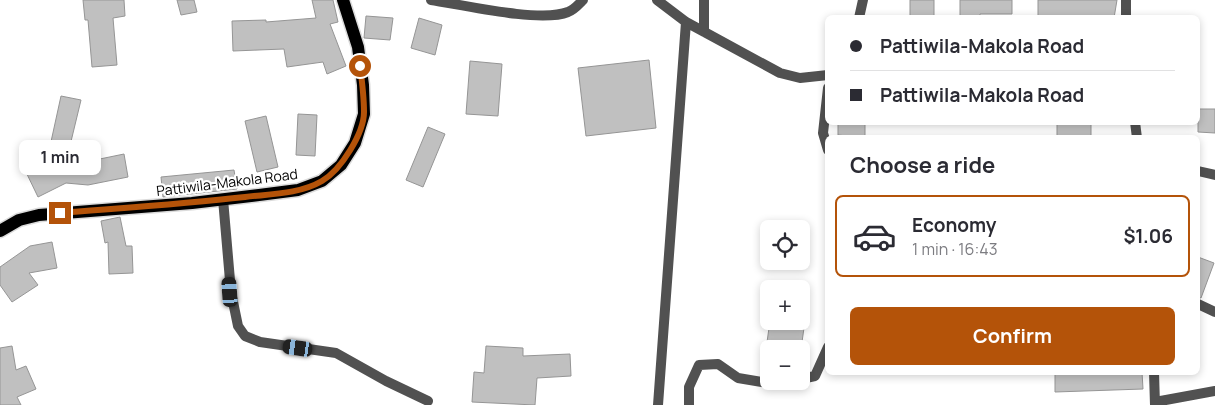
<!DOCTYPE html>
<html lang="en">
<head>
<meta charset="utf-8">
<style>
  body { margin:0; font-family:Manrope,sans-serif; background:#f7f7f7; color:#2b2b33; height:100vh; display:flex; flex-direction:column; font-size:19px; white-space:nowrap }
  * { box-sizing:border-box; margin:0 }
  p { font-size:16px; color:#7c7c81 }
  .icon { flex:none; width:28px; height:28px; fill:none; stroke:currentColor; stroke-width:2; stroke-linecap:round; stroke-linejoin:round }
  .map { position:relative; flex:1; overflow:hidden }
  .sheet { position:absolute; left:825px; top:135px; width:375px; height:240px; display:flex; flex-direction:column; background:#fff; border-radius:8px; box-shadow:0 2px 8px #0003 }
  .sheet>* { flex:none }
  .guide { position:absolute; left:825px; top:15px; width:375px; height:110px; border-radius:8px; box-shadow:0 2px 8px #0003; display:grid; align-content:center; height:110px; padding:0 25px; background:#fff }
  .buttons { position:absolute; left:760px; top:220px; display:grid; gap:10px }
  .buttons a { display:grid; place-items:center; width:50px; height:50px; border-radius:8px; background:#fff; box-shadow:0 2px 8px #0003; font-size:25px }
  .end { position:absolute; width:22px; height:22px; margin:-11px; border:6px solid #b45309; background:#fff; box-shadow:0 0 0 2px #fff }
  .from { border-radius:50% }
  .bubble { position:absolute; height:35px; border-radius:8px; background:#fff; box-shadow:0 2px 8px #0003; font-size:16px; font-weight:700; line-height:35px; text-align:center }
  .car { position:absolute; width:15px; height:30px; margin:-15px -8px; border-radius:6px; box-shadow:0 0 4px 1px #0007; background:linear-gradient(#222 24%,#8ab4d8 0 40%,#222 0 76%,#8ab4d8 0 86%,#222 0) }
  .guide b { display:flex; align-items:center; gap:18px; height:48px; font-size:19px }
  .guide b+b { border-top:1px solid #e1e1e2 }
  .guide i { width:12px; height:12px; background:#2b2b33 }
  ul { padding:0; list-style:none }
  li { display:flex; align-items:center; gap:15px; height:82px; margin:0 10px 8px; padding:0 15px; border:2px solid transparent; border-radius:8px }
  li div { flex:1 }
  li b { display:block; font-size:19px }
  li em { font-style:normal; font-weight:700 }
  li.on { border-color:#b45309 }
  li>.icon { width:45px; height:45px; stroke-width:1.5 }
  h2 { padding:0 25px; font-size:22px; line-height:60px }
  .action { display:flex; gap:10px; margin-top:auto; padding:10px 25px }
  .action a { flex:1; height:58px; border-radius:8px; background:#b45309; color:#fff; font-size:20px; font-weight:700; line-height:58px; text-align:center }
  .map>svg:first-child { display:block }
</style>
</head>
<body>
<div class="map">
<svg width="1215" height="405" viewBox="0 0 1215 405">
  <rect width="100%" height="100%" fill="#fff"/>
  <path fill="#c0c0c0" stroke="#959595" d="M83,0H124L125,16L113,18L117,65L92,67L88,20H85Z
    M177,0H194L197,12L181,15Z
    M312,0H333L338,22L330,24L346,66L327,74L323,62L287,67L284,49L233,51L232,21L266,20V22L316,18Z
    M910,0H934V18H910Z
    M960,0H1012V14H980V18H960Z
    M1038,0H1117L1114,18L1038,16Z
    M366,16L393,18L390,40L364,38Z
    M419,18L442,25L435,55L411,48Z
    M649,60L656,128L586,136L578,68Z
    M470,61L502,64L498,116L466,114Z
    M61,96L81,100L67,158L95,160L124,154L128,177L88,185L66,183L38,197L25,170L47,160Z
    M1198,109H1215V133L1198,132Z
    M298,114L317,115L315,156L296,155Z
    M266,116L278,167L257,172L245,121Z
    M838,122L865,124V138L838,135Z
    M1057,122H1091V138H1057Z
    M428,127L445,134L423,187L406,180Z
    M234,170L237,189L163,197L161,177Z
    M120,217L126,246H132L133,273L109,274L108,242L105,243L101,221Z
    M52,242L57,268L29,273L38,285L12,302L0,285V267L30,246Z
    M1198,257L1214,263L1201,298L1198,297Z
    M770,321H805L801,349H766Z
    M12,346L16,370L26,366L36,389L17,397L21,405H0V348Z
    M486,346L523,348V356L570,354L571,376L537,378L535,405L472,402L474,372L484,373Z
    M1055,372H1142L1143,389L1055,392Z"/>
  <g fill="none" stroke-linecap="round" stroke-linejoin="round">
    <defs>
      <path id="primary" d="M0,231L19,220L39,215L192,203L259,195L298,190L322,181L341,165L355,143L364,114L363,85L358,47L343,0"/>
    </defs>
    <use href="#primary" stroke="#dbdbdb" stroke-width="15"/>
    <path stroke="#515151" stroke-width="10" d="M431,0C463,5 541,23 568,12C574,10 579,4 583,0
      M657,0L686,22L780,73L800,78L828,75
      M704,0V32
      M1126,0V18
      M859,18L863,0
      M828,88L823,133L828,150
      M1135,122L1137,138
      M1198,171L1215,175
      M223,199L231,292L238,326L245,336L260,342L336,353L386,381L428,401
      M1198,304L1215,312
      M1154,372L1155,405
      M801,379L815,376L828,347
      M1155,402L1215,391
      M658,405L686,22
      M689,405V387L699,365L718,364L738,378L779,385L793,381"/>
    <use href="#primary" stroke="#000" stroke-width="12"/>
  </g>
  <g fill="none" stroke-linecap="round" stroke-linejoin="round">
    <path stroke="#b45309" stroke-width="6" d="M60,213C122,208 183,204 245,197C270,194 300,194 322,181C341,170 364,133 364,112C364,96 362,81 360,66"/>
  </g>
  <g text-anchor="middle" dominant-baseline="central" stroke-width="4.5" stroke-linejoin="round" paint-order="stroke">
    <g font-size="14" fill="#000" stroke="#fff">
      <text transform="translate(227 182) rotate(-7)">Pattiwila-Makola Road</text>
    </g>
  </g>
</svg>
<div class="buttons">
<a><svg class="icon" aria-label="locate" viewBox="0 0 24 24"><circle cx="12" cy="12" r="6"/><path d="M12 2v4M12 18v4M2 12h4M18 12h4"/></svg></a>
<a>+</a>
<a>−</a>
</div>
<i class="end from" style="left:360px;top:66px"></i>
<i class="end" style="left:60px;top:213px"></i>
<div class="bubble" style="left:19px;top:140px;width:82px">1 min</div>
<i class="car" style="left:230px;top:292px;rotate:356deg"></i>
<i class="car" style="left:298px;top:348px;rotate:278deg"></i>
<div class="guide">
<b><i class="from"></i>Pattiwila-Makola Road</b>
<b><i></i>Pattiwila-Makola Road</b>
</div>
<section class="sheet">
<h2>Choose a ride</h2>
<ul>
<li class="on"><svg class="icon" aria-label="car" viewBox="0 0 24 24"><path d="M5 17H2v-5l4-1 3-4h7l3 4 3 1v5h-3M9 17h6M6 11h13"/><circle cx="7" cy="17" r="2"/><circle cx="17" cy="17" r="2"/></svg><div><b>Economy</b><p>1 min · 16:43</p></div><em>$1.06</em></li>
</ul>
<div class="action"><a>Confirm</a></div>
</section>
</div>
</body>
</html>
